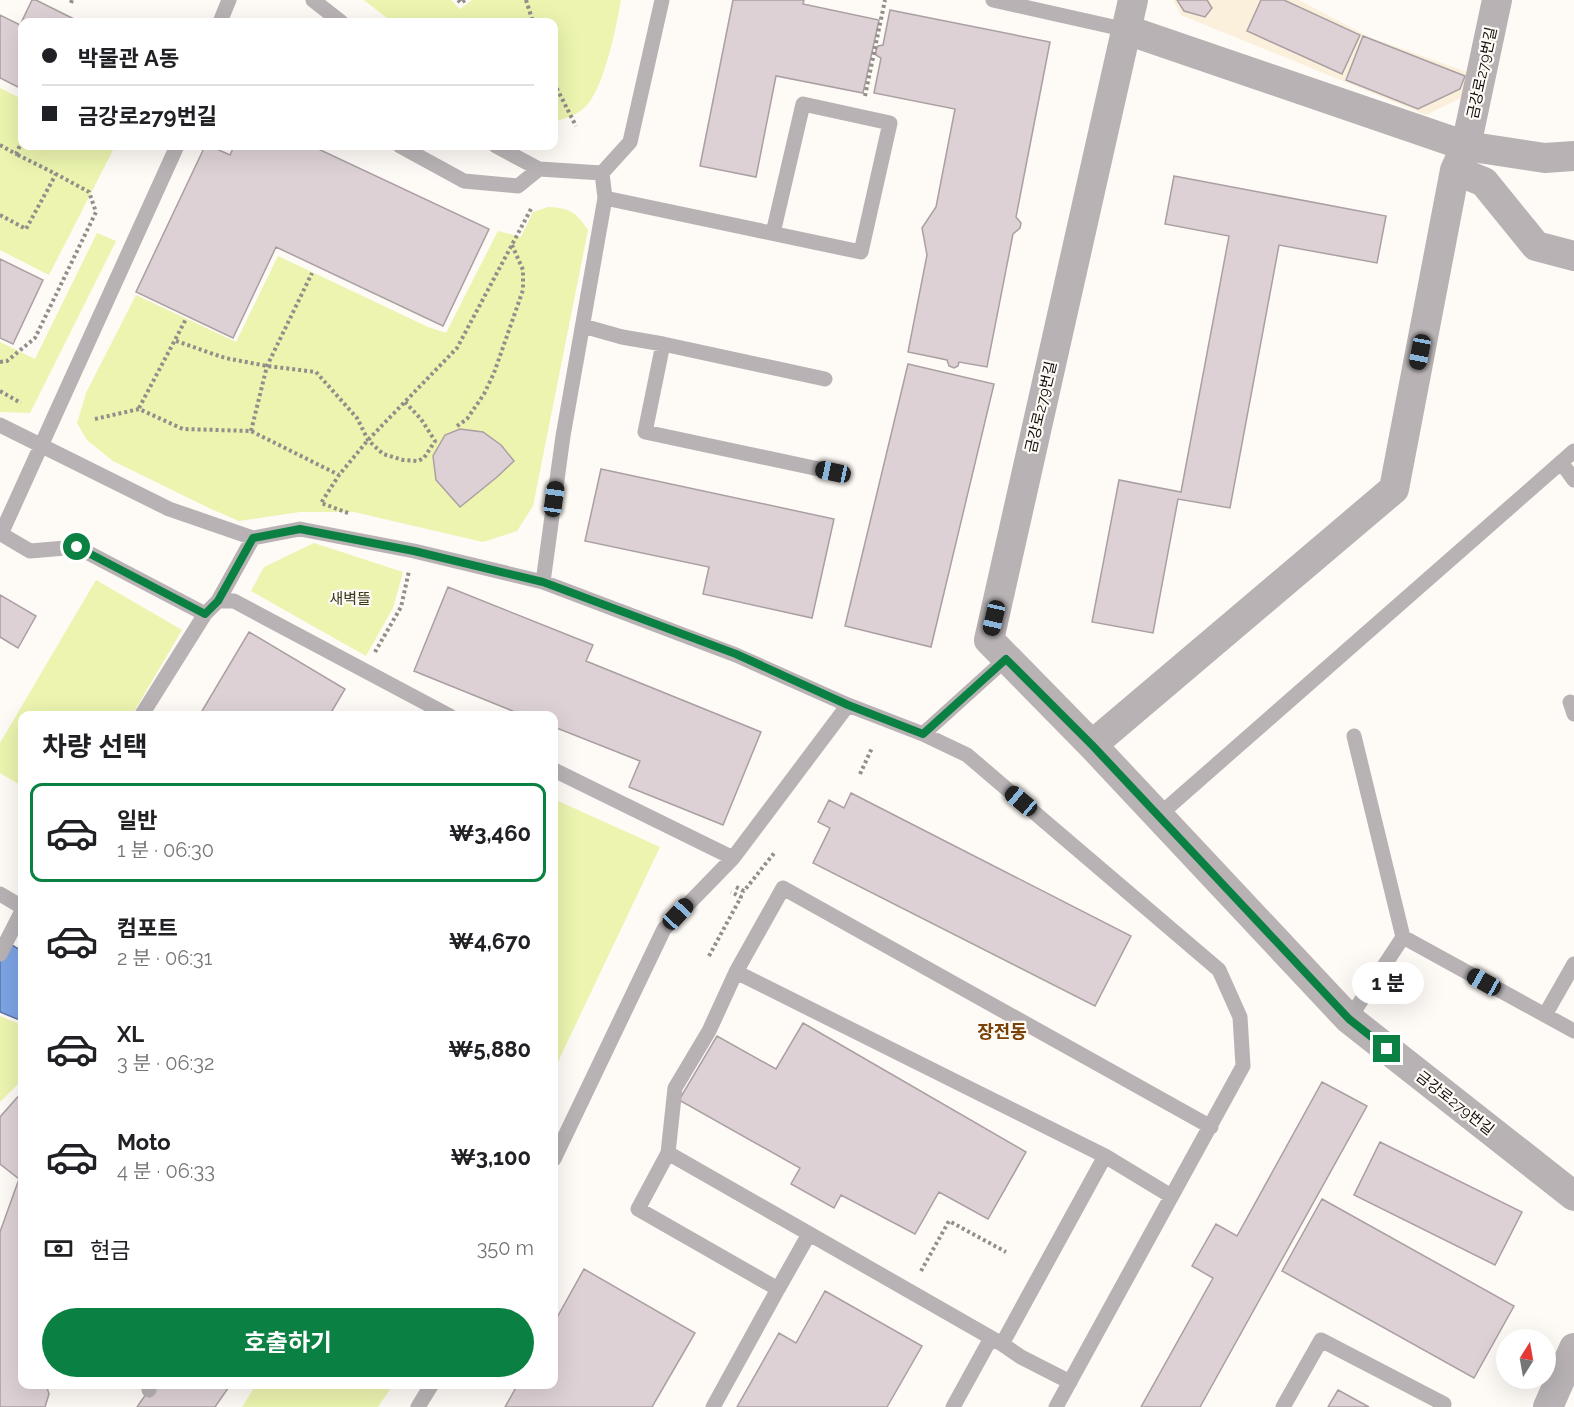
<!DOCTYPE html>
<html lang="ko">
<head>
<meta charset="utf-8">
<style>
  body { margin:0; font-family:Raleway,"Noto Sans KR",sans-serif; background:#f2f2f2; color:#202124; height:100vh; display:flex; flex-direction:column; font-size:22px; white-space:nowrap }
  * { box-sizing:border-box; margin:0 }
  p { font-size:20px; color:#757577 }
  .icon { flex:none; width:33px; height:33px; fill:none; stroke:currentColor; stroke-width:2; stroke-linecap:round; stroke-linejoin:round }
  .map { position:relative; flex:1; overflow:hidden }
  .details { position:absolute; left:18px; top:711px; width:540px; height:678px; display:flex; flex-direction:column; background:#fff; border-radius:12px; box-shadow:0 6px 24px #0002 }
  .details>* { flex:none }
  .guide { position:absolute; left:18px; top:18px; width:540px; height:132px; border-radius:12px; box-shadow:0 6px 24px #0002; display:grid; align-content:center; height:132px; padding:0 24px; background:#fff }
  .needle { width:39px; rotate:11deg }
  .fabs { position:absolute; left:1496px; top:1329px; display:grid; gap:12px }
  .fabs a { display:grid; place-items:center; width:60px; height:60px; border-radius:50%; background:#fff; box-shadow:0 6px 24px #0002; font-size:30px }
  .end { position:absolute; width:27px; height:27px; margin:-14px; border:8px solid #0b8043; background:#fff; box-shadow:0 0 0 3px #fff }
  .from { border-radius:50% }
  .bubble { position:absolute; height:42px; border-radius:21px; background:#fff; box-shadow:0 6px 24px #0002; font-size:20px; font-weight:700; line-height:42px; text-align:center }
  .car { position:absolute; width:18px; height:36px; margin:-18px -9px; border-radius:8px; box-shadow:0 0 4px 2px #0007; background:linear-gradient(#222 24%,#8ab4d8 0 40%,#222 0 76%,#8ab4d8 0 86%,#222 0) }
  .guide b { display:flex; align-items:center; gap:21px; height:57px; font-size:22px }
  .guide b+b { border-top:2px solid #e0e0e0 }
  .guide i { width:15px; height:15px; background:#202124 }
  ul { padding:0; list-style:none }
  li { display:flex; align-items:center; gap:18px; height:99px; margin:0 12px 9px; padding:0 12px; border:3px solid transparent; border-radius:12px }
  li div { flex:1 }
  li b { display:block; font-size:22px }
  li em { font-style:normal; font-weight:700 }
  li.selected { border-color:#0b8043 }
  li>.icon { width:54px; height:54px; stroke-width:1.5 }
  h2 { padding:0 24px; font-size:27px; line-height:72px }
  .pay { display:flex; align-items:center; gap:15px; height:66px; padding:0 24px; font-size:22px }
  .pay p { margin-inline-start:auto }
  .primary-button { display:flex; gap:12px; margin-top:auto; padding:12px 24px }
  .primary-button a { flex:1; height:69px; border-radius:36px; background:#0b8043; color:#fff; font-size:24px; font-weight:700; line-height:69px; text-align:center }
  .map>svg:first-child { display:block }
</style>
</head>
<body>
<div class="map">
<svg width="1574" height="1407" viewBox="0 0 1574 1407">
  <rect width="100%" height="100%" fill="#fefaf5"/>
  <path fill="#fbf0db" d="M1173,0H1299L1369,37L1473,74L1463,97L1426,115L1181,15Z"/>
  <path fill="#ecf4af" d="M364,0H451L460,9L472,0H621C616,28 605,84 587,105C579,114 564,120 554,121V22H392Z
    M0,88L22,99V146H115L49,275L0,250Z
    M548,207C570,208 576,212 588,230L533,506L517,531L483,542L354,512H300L239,521L209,508L113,461L87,440L77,423L86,393L136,295L236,342L278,256L428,327L446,333L498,231L521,237L533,212Z
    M97,233L116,241L30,413L0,412V342L35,359Z
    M314,543L403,572L393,608L366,656L251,591L264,567Z
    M96,580L182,630L132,715L22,716V786L0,773V743Z
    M558,801L660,847L554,1070V804Z
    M0,1016L22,1025V1084L20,1082L0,1102Z
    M256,1385V1384L393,1385L378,1407H242Z"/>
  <path fill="#7ca3e4" stroke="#5b76a2" stroke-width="1.5" d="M0,938L22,951V1021L0,1012Z"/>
  <path fill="#ddd1d5" stroke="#aa9fa3" stroke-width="1.5" d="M32,0H36L80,22H22V89L0,78V15L20,25Z
    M733,0H804L803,4L879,20L863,93L776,76L756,177L700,166Z
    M1177,0H1207L1212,8L1205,17L1184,11Z
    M1261,0H1284L1360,35L1342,74L1247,31Z
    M890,10L1050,42L1016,217L1021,223L1020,228L1013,234L987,367L959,362L958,366L954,368L949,366L947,360L908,352L927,255L922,228L936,207L955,109L874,93L881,58L876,55V50L878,46L883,45Z
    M1363,36L1465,76L1460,89L1418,109L1346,80Z
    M205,146H210L230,155L234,146H312L489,229L443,326L276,247L233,338L136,292Z
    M1174,176L1386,216L1377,263L1279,245L1230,508L1178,499L1153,633L1092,622L1119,480L1181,492L1229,236L1165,224Z
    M0,259L43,280L13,344L0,338Z
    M908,364L994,384L931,647L845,626Z
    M460,429L483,432L501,445L514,461L497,477L460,507L436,480L433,456L445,435Z
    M601,469L834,519L812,618L703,594L709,567L585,541Z
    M448,587L593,645L586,661L761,732L723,825L629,787L640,761L554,727V716H525L414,671Z
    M0,595L36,616L18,648L0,637Z
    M249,632L345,689L329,716H199Z
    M851,793L1131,936L1095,1006L813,863L830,828L818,822L829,800L844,808Z
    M803,1023L1026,1152L988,1219L939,1192L915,1234L841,1195L834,1208L791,1184L800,1168L679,1100L717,1036L776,1069Z
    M1322,1082L1367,1106L1200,1407H1141L1213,1278L1192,1266L1216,1224L1237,1236Z
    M22,1092V1384H46L49,1394L45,1407H0V1232L19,1179L0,1164V1117Z
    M1380,1142L1522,1212L1495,1265L1354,1195Z
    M1322,1199L1514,1306L1474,1378L1282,1271Z
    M584,1269L695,1333L652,1407H505L518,1384H554V1323Z
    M825,1291L922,1346L887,1407H737L779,1333L796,1343Z
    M153,1384H231L215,1407H137Z
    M1338,1390L1369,1407H1328Z"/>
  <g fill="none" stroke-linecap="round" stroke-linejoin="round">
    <path stroke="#928f8b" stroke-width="4" stroke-dasharray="3 3" stroke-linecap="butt" d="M458,0L461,3L465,0
      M526,0L533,22
      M71,3L72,0
      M554,83L576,126
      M865,96L885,0
      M0,145L16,154L22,141
      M467,146L469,147
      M0,215L26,229L56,174L16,154
      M176,341L225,358L267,366L316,372L357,418L368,440L383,454L403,460L418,461L424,458L435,441L421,419L405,402
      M0,362L7,361L35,338L96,212L89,192L56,174
      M0,391L21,403
      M139,408L186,319
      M95,419L139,409L183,429L251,431L339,475
      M457,426L467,419L484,394L494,373L523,290V270L512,245
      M251,431L267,366L312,273
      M348,513L321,503L339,475L368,440L457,348L531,209
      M375,652L401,607L409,571
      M860,774L872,748
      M736,887L744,891L775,852
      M709,956L741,897L731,892
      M921,1271L949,1221L1006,1252"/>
    <path stroke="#b8b2b4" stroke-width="15" d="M313,0L341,22
      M662,0L630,142L602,173L605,198L563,436L543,582L736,655L848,705L923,734L967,755L1219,970L1240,1017L1243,1066L1056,1407
      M993,0L1127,30
      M220,22L229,0
      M177,146L1,534L30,551L77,547L205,614
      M400,146L464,181L518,186L539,169
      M496,146L539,169L602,173
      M605,198L861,252L890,123L803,104L773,233
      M583,326L622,337L663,344L825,379
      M663,344L645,432L833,472
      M0,425L169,509L253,538L300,529L414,551L543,582
      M1561,462L1574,480
      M218,601H234L450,716
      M1570,702L1574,714
      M141,716L205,614L218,601L253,538
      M923,734L1006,659
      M554,770L733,858
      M1158,816L1574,451
      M0,894L22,907
      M1403,937L1574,1031
      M0,954L22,911
      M736,972L1105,1156L1171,1196
      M1545,1015L1574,964
      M1349,1019L1403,937L1354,736
      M668,1153L1002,1344L1021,1357L1070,1382
      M554,1159L664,929L733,858L848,705
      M809,1234L778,1289L638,1209L668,1153L675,1088L709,1031L736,972L783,888L1211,1127
      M1002,1344L1105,1156
      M148,1384L149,1390
      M418,1407L432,1384
      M713,1407L778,1289
      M953,1407L991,1338
      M1283,1407L1321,1340L1444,1404"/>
    <path stroke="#b8b2b4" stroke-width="30" d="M1133,0L989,640L1092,745L1349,1019L1574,1196
      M1127,30L1466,146L1545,158L1574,156
      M1455,170L1484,182L1536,246L1574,256
      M1092,745L1394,489L1455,170L1466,146L1497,0
      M1548,1407L1574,1348"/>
  </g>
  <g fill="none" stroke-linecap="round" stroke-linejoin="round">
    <path stroke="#0b8043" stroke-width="8" d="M77,547L205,614L218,601L253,538L300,529L414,551L543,582L736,654L848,705L923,734L1006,659L1092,745L1349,1019L1387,1049"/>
  </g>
  <g text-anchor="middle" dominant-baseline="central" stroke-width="4.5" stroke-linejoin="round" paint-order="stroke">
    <g font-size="15" fill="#0e0c09" stroke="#fefaf5">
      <text transform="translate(1482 73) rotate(-78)">금강로279번길</text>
      <text transform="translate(1041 407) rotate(-77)">금강로279번길</text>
      <text transform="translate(1455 1103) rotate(38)">금강로279번길</text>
    </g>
    <g font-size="15" fill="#363816" stroke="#fefaf5">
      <text x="350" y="599">새벽뜰</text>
    </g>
    <g font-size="18" font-weight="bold" fill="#784105" stroke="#fefaf5">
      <text x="1002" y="1031">장전동</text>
    </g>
  </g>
</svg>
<div class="fabs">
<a><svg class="needle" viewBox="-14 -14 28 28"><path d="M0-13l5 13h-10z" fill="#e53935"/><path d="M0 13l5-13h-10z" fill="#757577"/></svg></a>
</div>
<i class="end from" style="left:77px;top:547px"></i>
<i class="end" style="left:1387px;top:1049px"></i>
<div class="bubble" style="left:1352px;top:962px;width:72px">1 분</div>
<i class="car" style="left:1420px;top:352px;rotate:191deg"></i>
<i class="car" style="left:833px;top:472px;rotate:282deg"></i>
<i class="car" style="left:554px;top:499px;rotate:8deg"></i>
<i class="car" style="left:994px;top:618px;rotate:193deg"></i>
<i class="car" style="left:1021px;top:801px;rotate:310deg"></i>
<i class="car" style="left:678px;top:914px;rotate:43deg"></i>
<i class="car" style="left:1484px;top:982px;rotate:299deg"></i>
<div class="guide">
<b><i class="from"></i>박물관 A동</b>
<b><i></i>금강로279번길</b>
</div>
<section class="details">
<h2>차량 선택</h2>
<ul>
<li class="selected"><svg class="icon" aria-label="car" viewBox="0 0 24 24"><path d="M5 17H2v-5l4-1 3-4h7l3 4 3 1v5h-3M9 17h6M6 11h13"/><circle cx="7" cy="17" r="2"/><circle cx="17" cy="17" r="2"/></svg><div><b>일반</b><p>1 분 · 06:30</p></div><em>₩3,460</em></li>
<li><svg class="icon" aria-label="car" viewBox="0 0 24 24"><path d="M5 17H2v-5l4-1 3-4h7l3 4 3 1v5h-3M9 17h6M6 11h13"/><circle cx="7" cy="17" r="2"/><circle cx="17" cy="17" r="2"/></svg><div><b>컴포트</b><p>2 분 · 06:31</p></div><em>₩4,670</em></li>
<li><svg class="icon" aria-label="car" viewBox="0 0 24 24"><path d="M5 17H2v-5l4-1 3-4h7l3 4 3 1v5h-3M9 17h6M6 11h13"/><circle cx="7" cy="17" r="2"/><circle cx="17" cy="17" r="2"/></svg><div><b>XL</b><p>3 분 · 06:32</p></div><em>₩5,880</em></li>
<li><svg class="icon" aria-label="car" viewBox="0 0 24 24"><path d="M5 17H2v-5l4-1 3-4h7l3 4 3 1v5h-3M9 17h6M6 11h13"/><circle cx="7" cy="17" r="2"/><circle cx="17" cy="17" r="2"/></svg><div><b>Moto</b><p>4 분 · 06:33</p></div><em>₩3,100</em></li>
</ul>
<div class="pay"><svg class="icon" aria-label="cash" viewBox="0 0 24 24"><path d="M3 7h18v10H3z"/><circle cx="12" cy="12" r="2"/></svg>현금<p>350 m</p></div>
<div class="primary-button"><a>호출하기</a></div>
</section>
</div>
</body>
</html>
